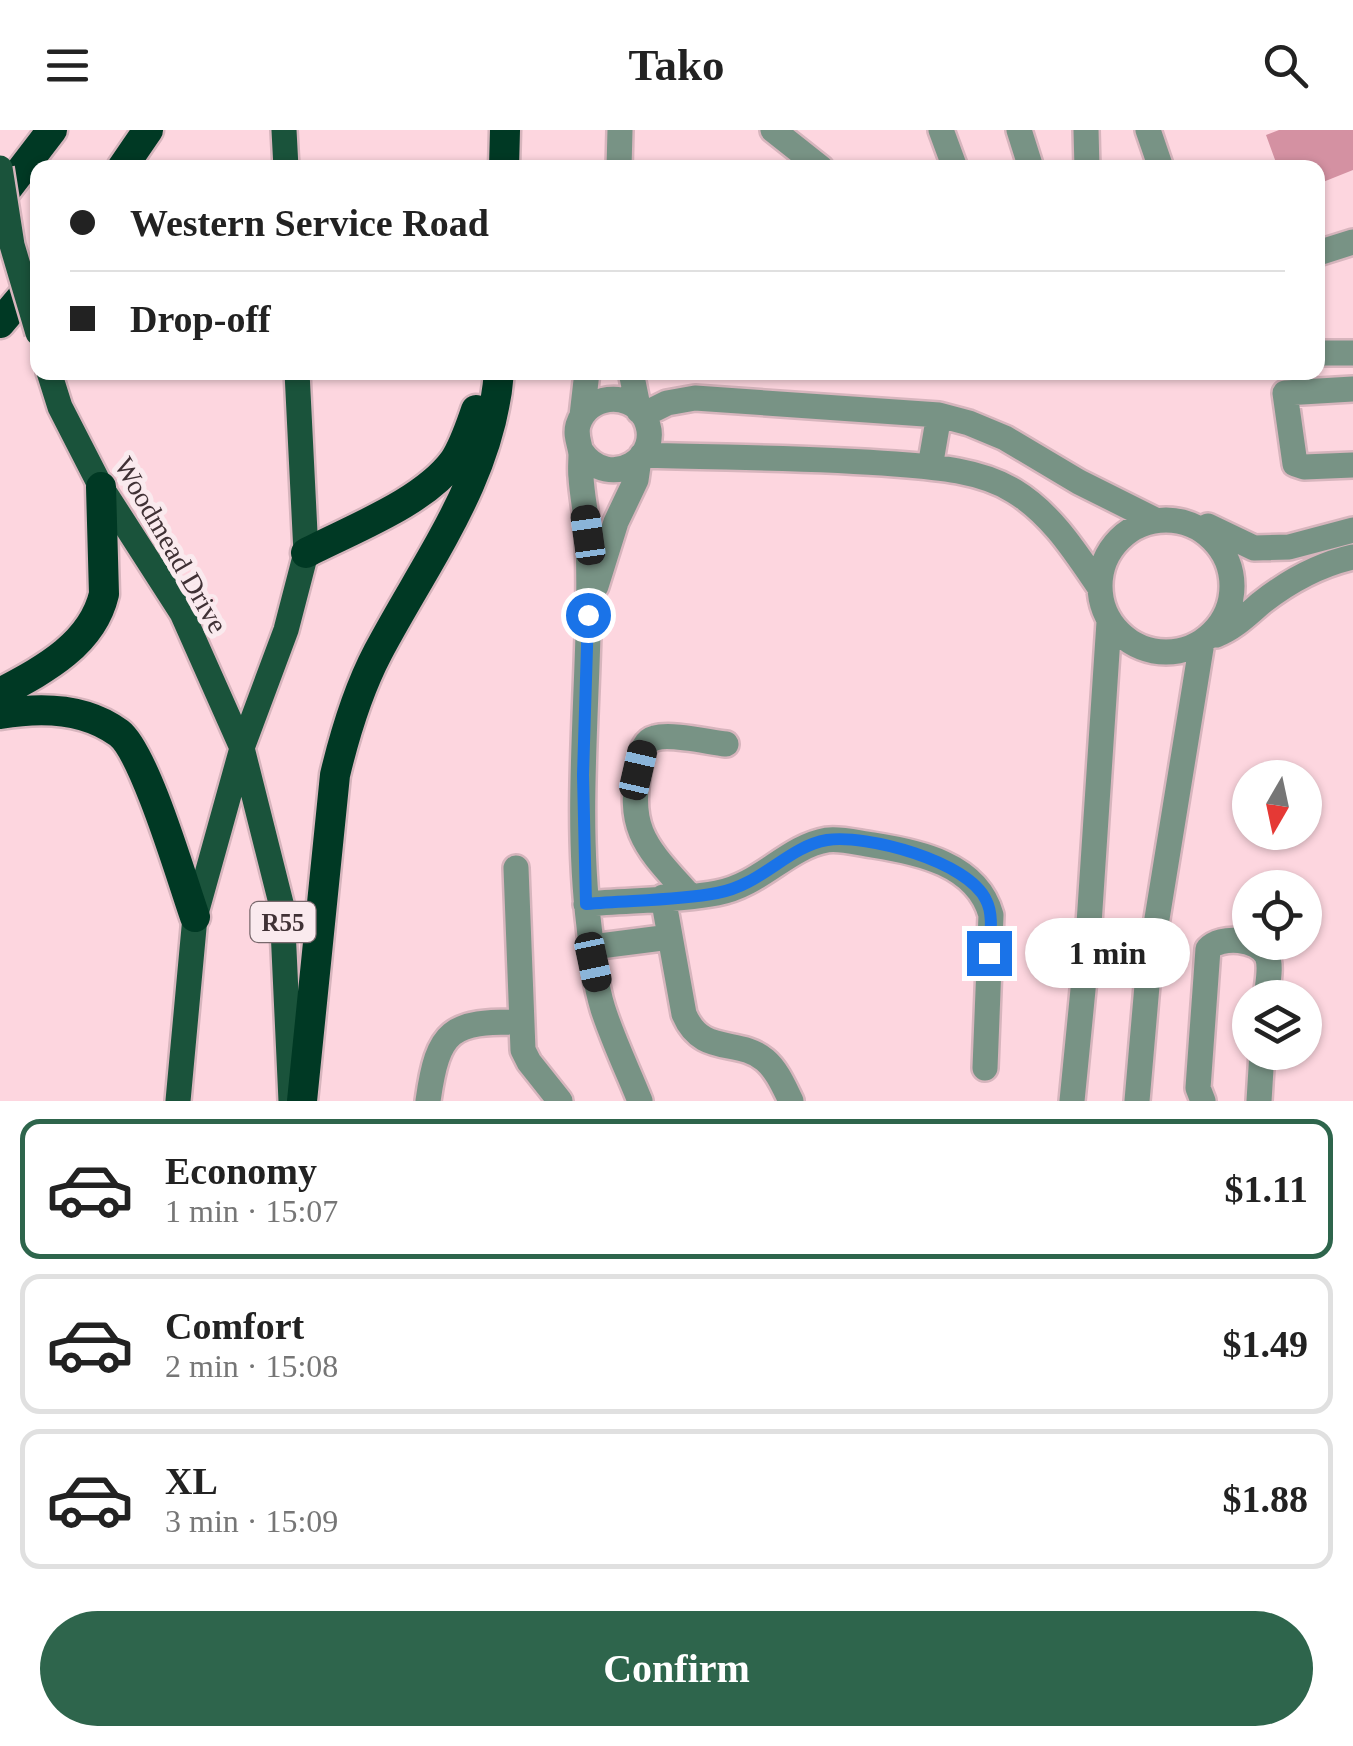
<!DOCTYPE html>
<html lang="en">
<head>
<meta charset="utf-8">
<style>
  body { margin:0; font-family:Georgia,serif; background:#f2f2f2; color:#222; height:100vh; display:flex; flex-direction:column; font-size:38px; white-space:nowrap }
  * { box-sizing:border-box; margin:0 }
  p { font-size:32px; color:#767676 }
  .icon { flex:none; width:55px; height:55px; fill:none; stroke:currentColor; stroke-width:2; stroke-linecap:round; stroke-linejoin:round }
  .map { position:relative; height:971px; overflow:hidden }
  .panel { display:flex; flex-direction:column; background:#fff; flex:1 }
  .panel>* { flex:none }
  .hud { position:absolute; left:30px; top:30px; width:1295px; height:220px; border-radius:20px; box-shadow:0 2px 8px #0004; display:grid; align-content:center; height:220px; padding:0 40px; background:#fff }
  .needle { width:65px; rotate:189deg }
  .controls { position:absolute; left:1232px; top:630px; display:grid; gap:20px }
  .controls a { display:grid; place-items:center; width:90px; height:90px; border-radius:50%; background:#fff; box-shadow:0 2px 8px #0004; font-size:50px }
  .end { position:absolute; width:45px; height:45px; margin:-22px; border:12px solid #1a73e8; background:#fff; box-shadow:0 0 0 5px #fff }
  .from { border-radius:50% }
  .bubble { position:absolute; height:70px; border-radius:35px; background:#fff; box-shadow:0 2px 8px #0004; font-size:32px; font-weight:800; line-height:70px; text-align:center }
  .car { position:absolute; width:30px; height:60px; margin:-30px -15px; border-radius:12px; box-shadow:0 0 8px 2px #0007; background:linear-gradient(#222 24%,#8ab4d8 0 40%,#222 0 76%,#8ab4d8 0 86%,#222 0) }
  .hud b { display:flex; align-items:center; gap:35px; height:95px; font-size:38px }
  .hud b+b { border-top:2px solid #e0e0e0 }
  .hud i { width:25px; height:25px; background:#222 }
  ul { padding:18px 0 0; list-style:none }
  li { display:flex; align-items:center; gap:30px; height:140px; margin:0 20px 15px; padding:0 20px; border:5px solid #e0e0e0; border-radius:20px }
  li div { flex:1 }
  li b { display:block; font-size:38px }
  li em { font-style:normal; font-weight:800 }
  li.current { border-color:#2e654c }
  li>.icon { width:90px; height:90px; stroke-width:1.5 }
  .cta { display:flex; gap:20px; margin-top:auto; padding:20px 40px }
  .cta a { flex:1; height:115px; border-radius:60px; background:#2e654c; color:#fff; font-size:40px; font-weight:800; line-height:115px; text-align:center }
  header { display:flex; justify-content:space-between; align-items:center; height:130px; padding:0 40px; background:#fff; font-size:45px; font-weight:800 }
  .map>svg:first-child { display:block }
</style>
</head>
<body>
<header><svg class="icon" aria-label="menu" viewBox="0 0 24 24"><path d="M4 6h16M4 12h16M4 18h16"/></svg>Tako<svg class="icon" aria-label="search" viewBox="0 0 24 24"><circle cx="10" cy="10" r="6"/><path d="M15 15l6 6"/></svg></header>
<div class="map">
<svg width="1353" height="971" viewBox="0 0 1353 971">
  <rect width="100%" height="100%" fill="#fdd6df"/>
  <path fill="#d491a2" d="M1279,0H1353V40L1318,54V38H1278L1266,5Z"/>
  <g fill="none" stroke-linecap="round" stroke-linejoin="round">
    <defs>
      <path id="minor" d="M773,0L821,38
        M941,0L955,38
        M1019,0L1031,38
        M1086,0L1087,38
        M1148,0L1161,38
        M619,38L620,0
        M1318,123L1353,112
        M1318,223H1353
        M631,242L639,281
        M1353,259L1285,263L1295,334L1304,337L1353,335
        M643,285L667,273L695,268L939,285L969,293L1005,308L1079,352L1155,390
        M582,286L587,242
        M581,321C609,363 667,327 644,286C628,260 587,265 578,295C575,306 580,314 581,324C581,332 580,340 581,347C582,367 587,387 588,408C593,537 573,667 589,796C592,824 595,853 603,879C613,910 628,941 640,971
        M642,325C727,328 811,327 895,334C934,337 980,340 1014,361C1052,384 1076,423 1100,458
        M930,337L939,285
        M1100 456a66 66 0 1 1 132 0a66 66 0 1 1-132 0Z
        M1208,396L1254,418L1289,417L1353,400
        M596,456L616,392L636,350L639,329
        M1216,505C1234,498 1247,485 1261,473C1289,451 1318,435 1353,427
        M516,738L523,920L529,932L560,971
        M689,765C647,718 625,700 640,633C642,623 643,611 655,608C671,603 708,612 726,614
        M663,767L684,884C702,927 738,907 765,930C777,940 784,957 791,971
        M586,774C629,770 675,771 717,763C761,755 787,717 827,710C841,708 858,713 873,715C918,722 977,734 991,785L985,938
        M592,817L670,807
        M428,971C438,899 451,891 521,892
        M1072,971L1088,809L1109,492
        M1137,971L1148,844L1202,512
        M1203,971L1198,958L1208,819C1221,805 1258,808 1267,826C1272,837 1267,856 1266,868
        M1259,971L1262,922"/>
      <path id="major" d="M284,0L286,38
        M49,242L60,277L101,357L182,483L242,618L282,777L291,971
        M178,971L195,787L242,618L286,500L306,423L297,242"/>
      <path id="highway" d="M122,38L148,0
        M504,38L505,0
        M0,68L52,0
        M0,193L38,148
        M306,423C352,399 423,373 454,331C464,316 470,297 476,280
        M0,563C43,540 92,515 104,464L101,357
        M0,584C40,577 84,577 119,603C145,623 182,750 195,787
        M302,971L335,645C345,603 358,560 378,522C426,431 491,348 499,242"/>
    </defs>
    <use href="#minor" stroke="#d7b5bd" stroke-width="30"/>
    <use href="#major" stroke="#d7b5bd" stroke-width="30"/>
    <use href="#highway" stroke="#d7b5bd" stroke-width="35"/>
    <use href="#minor" stroke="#789385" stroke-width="25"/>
    <use href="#major" stroke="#1a533b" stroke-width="25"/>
    <use href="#highway" stroke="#003924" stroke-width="30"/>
    <defs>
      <path id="major-bridge" d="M0,38L12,115L38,203"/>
    </defs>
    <use href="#major-bridge" stroke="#d7b5bd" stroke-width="30" stroke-linecap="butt"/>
    <use href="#major-bridge" stroke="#1a533b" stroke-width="25"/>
  </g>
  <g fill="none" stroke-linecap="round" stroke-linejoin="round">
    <path stroke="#1a73e8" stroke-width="12" d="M588,485L583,645L586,774C629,770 675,771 717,763C762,755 787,717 827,710C866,704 968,731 986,770C994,785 990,806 989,823"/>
  </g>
  <g text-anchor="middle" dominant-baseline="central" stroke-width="10" stroke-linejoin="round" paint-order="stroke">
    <rect fill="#faeaee" stroke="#78686c" stroke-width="2.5" x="250.5" y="772" width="65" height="40" rx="8"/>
    <g font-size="25" font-weight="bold" fill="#403135">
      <text x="283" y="792">R55</text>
    </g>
    <g font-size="28" fill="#403135" stroke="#faeaee">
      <text transform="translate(171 415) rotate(60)">Woodmead Drive</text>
    </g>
  </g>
</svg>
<div class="controls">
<a><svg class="needle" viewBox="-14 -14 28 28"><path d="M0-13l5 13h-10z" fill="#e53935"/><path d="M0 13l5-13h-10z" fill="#767676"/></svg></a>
<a><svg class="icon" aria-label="locate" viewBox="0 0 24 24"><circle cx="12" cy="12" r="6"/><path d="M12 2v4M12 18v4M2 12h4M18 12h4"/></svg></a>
<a><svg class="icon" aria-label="layers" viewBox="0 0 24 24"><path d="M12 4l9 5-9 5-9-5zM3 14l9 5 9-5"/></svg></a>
</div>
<i class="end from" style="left:588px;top:485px"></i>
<i class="end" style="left:989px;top:823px"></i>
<div class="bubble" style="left:1025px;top:788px;width:165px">1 min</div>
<i class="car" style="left:588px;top:405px;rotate:352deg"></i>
<i class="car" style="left:638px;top:640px;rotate:13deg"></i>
<i class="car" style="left:593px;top:832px;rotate:168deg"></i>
<div class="hud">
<b><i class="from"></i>Western Service Road</b>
<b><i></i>Drop-off</b>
</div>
</div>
<section class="panel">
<ul>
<li class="current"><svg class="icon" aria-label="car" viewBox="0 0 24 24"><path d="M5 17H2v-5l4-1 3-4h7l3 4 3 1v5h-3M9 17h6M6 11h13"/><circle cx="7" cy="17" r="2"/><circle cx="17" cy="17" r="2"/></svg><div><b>Economy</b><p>1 min · 15:07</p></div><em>$1.11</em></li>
<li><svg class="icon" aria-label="car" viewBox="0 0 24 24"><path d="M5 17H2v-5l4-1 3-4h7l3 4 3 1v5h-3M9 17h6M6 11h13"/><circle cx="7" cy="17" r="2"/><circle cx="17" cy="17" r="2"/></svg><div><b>Comfort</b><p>2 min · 15:08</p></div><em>$1.49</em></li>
<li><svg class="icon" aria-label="car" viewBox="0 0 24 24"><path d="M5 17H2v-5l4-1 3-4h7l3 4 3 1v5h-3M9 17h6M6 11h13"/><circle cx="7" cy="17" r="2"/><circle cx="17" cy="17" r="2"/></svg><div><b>XL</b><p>3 min · 15:09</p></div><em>$1.88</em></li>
</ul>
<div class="cta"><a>Confirm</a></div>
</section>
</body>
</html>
